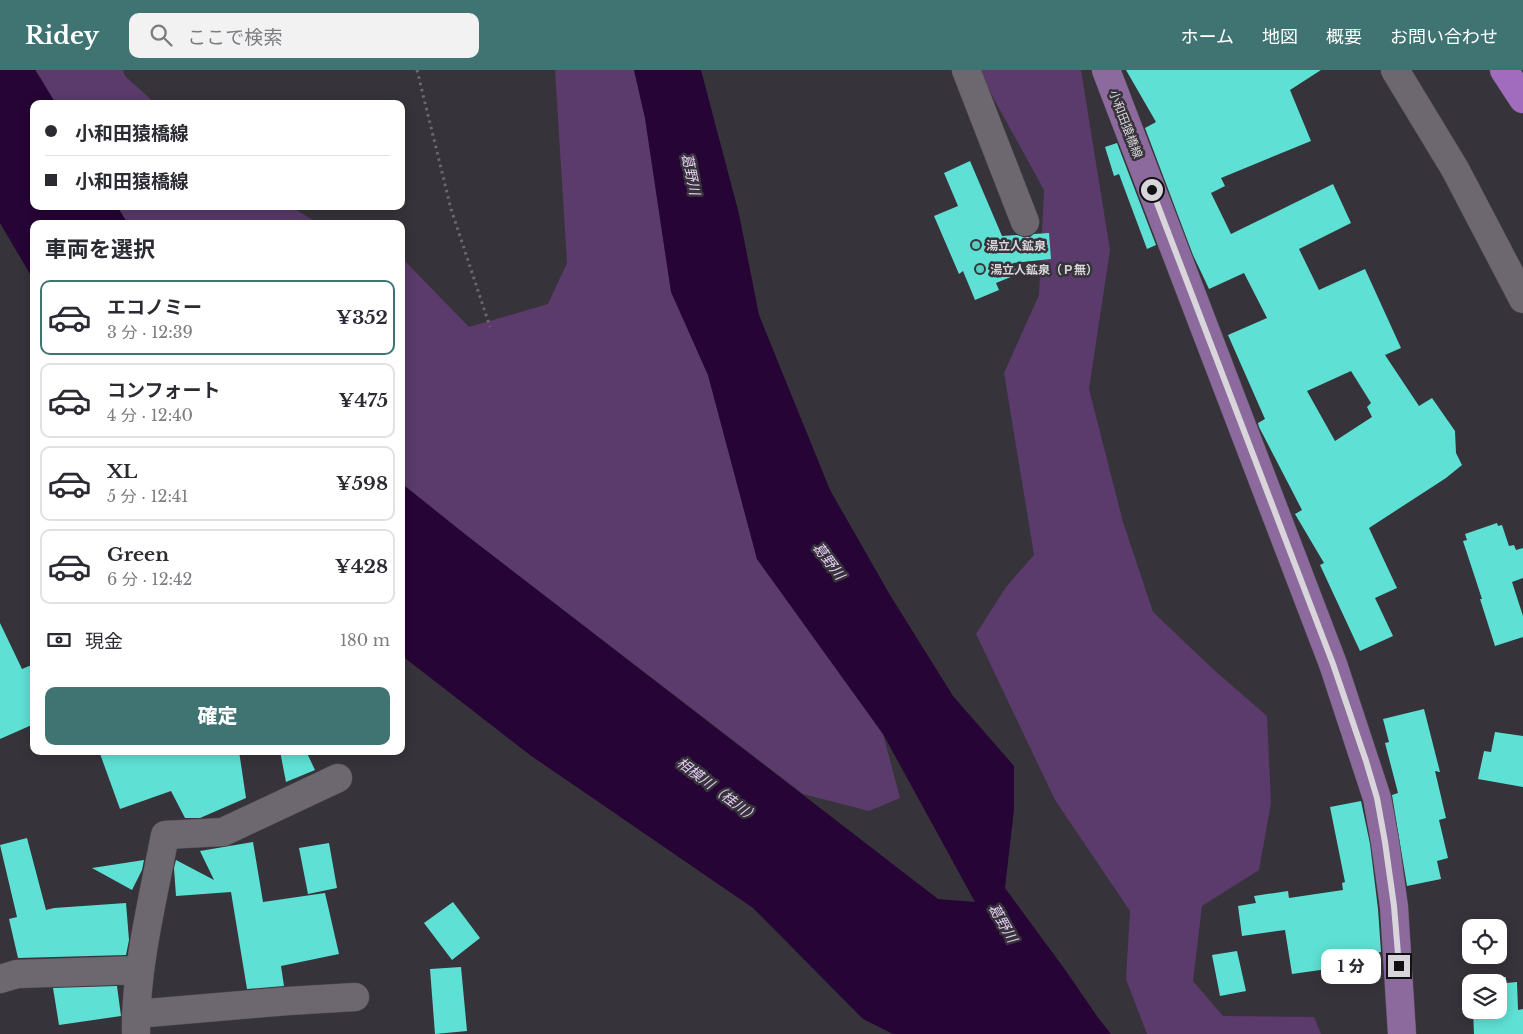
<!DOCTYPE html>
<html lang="ja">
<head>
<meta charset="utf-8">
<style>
  body { margin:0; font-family:"Libre Baskerville","Noto Sans JP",serif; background:#f2f2f3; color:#2b2b33; height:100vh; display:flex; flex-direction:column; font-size:19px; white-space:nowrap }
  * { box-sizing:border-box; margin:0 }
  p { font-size:16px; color:#7c7c81 }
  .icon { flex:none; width:28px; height:28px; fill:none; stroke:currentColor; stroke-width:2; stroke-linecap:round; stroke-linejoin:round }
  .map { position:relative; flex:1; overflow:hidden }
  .drawer { position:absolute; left:30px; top:150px; width:375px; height:535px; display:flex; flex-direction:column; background:#fff; border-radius:10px; box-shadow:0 2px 12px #0003 }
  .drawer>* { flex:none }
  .top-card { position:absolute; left:30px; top:30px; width:375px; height:110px; border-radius:10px; box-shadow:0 2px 12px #0003; display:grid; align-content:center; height:110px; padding:0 15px; background:#fff }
  .controls { position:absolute; left:1462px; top:849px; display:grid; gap:10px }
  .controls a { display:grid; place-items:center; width:45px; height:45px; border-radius:10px; background:#fff; box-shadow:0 2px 12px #0003; font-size:25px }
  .end { position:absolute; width:22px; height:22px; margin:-11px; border:6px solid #d9d6db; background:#111; box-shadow:0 0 0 2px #111 }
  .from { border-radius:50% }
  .bubble { position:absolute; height:35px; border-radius:10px; background:#fff; box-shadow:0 2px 12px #0003; font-size:16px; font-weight:800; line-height:35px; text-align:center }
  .top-card b { display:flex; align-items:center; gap:18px; height:48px; font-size:19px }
  .top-card b+b { border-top:1px solid #e1e1e2 }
  .top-card i { width:12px; height:12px; background:#2b2b33 }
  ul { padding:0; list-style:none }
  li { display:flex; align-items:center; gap:15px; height:75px; margin:0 10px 8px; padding:0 5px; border:2px solid #e1e1e2; border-radius:10px }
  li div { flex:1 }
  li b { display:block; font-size:19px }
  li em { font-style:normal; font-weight:800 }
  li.selected { border-color:#3f7473 }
  li>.icon { width:45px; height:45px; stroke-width:1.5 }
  h2 { padding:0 15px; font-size:22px; line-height:60px }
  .pay { display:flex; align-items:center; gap:12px; height:55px; padding:0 15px; font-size:19px }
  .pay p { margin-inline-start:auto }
  .button { display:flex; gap:10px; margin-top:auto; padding:10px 15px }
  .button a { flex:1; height:58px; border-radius:10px; background:#3f7473; color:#fff; font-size:20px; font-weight:800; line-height:58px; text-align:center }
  header { display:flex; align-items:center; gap:30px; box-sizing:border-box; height:70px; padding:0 25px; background:#3f7473; color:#fff }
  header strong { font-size:24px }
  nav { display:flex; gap:28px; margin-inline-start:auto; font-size:18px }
  .search { width:350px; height:45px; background:#f2f2f3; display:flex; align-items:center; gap:12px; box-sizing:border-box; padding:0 18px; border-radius:10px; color:#7c7c81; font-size:19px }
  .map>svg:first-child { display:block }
</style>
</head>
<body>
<header>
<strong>Ridey</strong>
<div class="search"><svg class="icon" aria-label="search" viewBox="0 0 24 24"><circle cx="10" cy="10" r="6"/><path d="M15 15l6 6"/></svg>ここで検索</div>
<nav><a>ホーム</a><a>地図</a><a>概要</a><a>お問い合わせ</a></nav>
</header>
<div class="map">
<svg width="1523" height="964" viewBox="0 0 1523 964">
  <rect width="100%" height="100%" fill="#37333a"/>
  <path fill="#5a3b6b" d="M36,0H123L125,6L156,34H56Z
    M555,0H634L645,48L671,221L708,305L757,489L883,664L900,728L869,741L803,724L466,465L401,413V187L469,257L548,234L567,193Z
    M978,0H1081L1110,180L1089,319L1123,452L1153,542L1214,600L1267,646L1271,733L1259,800L1202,836L1193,911L1223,946L1314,947L1321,964H1147L1126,909L1130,841L1055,730L976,564L1006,517L1034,485L1004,303L1039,225L1044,120Z
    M117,136H289L320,154H128Z"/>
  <path fill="#260435" d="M0,0H35L56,34H34V136H117L128,154H34V207L30,204L0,153Z
    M634,0H701L739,144L759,245L830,420L890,525L953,626L1014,696V739L1005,818L1066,901L1099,949L1111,964H893L863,949L753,838L530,685L401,585V413L466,465L938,829L975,832L883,664L757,489L708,305L671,222L645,48Z"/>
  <path fill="#5ee1d4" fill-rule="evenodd" d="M1126,0H1321L1290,20L1311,71L1221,108L1225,116L1211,123L1231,164L1333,114L1351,153L1299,179L1319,220L1365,199L1401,278L1385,285L1419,336L1432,328L1455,361L1456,383L1462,395L1446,408L1369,458L1397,518L1375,528L1393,566L1360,581L1320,495L1324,493L1295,444L1302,440L1259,357L1258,353L1265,349L1228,265L1267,248L1244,203L1209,219L1193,185L1145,58L1156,52ZM1351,301L1371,333L1367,337L1372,347L1335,371L1307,321Z
    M1117,73L1156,175L1147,179L1119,104L1114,106L1105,77Z
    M970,91L1002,166L1017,165L1023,167H1030L1034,164L1049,163L1051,189L1013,193L1018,204L996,213L999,220L975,230L963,201L959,204L934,146L958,136L944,103Z
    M1497,453L1498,456L1502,455L1509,476L1514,475L1516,480L1523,478V508L1512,512L1523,546V567L1495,576L1480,529H1482L1463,471L1467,470L1465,464Z
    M0,553L22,599L34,594V654L0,669Z
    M1424,639L1440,702L1435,701L1446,748L1439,750L1448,788L1437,791L1441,809L1407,816L1392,725L1398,723L1385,673L1389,672L1383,649Z
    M1495,662L1523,666V717L1478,709L1484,681L1491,682Z
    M99,681H239L246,728L200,748H185L171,721L120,739Z
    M280,681H306L315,700L286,712Z
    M1361,731L1370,774L1378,839L1381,882L1347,888L1349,896L1292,904L1285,860L1242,866L1238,836L1256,833L1254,826L1288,821L1289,828L1343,820L1342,813L1345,812L1330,737Z
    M27,768L46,840L54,838L126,833L129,870L126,885L18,888L9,849L17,847L0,775Z
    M253,772L263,832L325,823L339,884L281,896L284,916L247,919L231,822L176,826L174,798L176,790L214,810L200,781Z
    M329,773L337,818L308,824L299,778Z
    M144,790L142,800L132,820L92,798Z
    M453,832L480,868L452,890L424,853Z
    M1237,881L1246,921L1220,926L1212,885Z
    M461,897L467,961L435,964L430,899Z
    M1506,907V913L1517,912L1518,940L1523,939V964H1474L1473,940H1499V912H1478L1477,908Z
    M117,916L121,946L59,955L53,918Z"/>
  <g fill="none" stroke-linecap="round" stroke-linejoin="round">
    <defs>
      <path id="minor" d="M966,0L1025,152
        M1395,0L1455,99L1523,229
        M0,909L17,904L140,900
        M136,944L288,931L355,927
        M136,964C135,899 153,829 165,765L223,762L338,708"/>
      <path id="major" d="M1106,0L1333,594L1377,728L1385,772L1394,837L1402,964"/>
      <path id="highway" d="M1504,0L1523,29"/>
    </defs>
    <use href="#minor" stroke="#534f55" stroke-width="29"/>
    <use href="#major" stroke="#534f55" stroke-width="29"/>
    <use href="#highway" stroke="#534f55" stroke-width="29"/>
    <path stroke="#6c686e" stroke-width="3" stroke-dasharray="2.5 4" stroke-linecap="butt" d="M417,0L451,139L490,257"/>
    <use href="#minor" stroke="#6d6870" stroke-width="28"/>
    <use href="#major" stroke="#8c6a9e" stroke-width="28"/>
    <use href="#highway" stroke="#a16cbd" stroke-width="28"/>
  </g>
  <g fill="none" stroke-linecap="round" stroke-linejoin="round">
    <path stroke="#d9d6db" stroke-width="6" d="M1152,120L1333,594L1366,691L1377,728L1385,772L1394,836L1399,896"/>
  </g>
  <g fill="#57cec2" stroke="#37333a" stroke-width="2">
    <circle cx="976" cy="175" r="5"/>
    <circle cx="980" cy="199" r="5"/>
  </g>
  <g text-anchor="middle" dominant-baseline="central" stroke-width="5" stroke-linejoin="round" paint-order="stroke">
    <g font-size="12" fill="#d9d6db" stroke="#37333a">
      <text transform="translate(1126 54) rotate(69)">小和田猿橋線</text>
    </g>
    <g font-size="12" font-weight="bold" fill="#d9d6db" stroke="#37333a" text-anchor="start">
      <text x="986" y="175">湯立人鉱泉</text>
      <text x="990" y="199">湯立人鉱泉（Ｐ無）</text>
    </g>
    <g font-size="14" font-style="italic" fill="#e5cdf4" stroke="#37333a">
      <text transform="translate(691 104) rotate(78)">葛野川</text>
      <text transform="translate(829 491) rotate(53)">葛野川</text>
      <text transform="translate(718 720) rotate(37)">相模川（桂川）</text>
      <text transform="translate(1003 853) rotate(60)">葛野川</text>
    </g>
  </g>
</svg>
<div class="controls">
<a><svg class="icon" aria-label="locate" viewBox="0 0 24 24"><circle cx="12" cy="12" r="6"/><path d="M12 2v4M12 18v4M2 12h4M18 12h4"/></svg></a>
<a><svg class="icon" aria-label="layers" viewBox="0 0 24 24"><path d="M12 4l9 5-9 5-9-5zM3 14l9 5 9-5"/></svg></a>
</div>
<i class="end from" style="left:1152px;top:120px"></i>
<i class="end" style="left:1399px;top:896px"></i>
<div class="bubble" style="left:1321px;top:879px;width:60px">1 分</div>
<div class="top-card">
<b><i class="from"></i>小和田猿橋線</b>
<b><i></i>小和田猿橋線</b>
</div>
<section class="drawer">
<h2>車両を選択</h2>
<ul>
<li class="selected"><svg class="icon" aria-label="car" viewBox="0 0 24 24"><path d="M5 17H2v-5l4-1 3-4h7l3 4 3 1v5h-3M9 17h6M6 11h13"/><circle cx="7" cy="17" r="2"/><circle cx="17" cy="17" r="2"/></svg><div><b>エコノミー</b><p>3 分 · 12:39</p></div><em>¥352</em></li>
<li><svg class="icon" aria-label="car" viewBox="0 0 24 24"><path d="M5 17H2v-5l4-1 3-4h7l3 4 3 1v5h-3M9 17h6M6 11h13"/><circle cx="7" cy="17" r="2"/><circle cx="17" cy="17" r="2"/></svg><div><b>コンフォート</b><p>4 分 · 12:40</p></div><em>¥475</em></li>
<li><svg class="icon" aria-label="car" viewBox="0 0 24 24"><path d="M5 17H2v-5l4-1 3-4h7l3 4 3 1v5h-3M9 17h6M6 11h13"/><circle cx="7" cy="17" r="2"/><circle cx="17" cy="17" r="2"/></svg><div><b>XL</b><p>5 分 · 12:41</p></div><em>¥598</em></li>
<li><svg class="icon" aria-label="car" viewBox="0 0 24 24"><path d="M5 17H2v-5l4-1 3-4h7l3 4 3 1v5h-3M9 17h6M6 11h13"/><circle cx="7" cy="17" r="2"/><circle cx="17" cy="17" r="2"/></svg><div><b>Green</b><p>6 分 · 12:42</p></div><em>¥428</em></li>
</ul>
<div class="pay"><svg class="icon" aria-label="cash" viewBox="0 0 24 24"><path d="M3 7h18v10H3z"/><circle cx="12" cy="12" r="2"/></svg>現金<p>180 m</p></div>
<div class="button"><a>確定</a></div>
</section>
</div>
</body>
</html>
